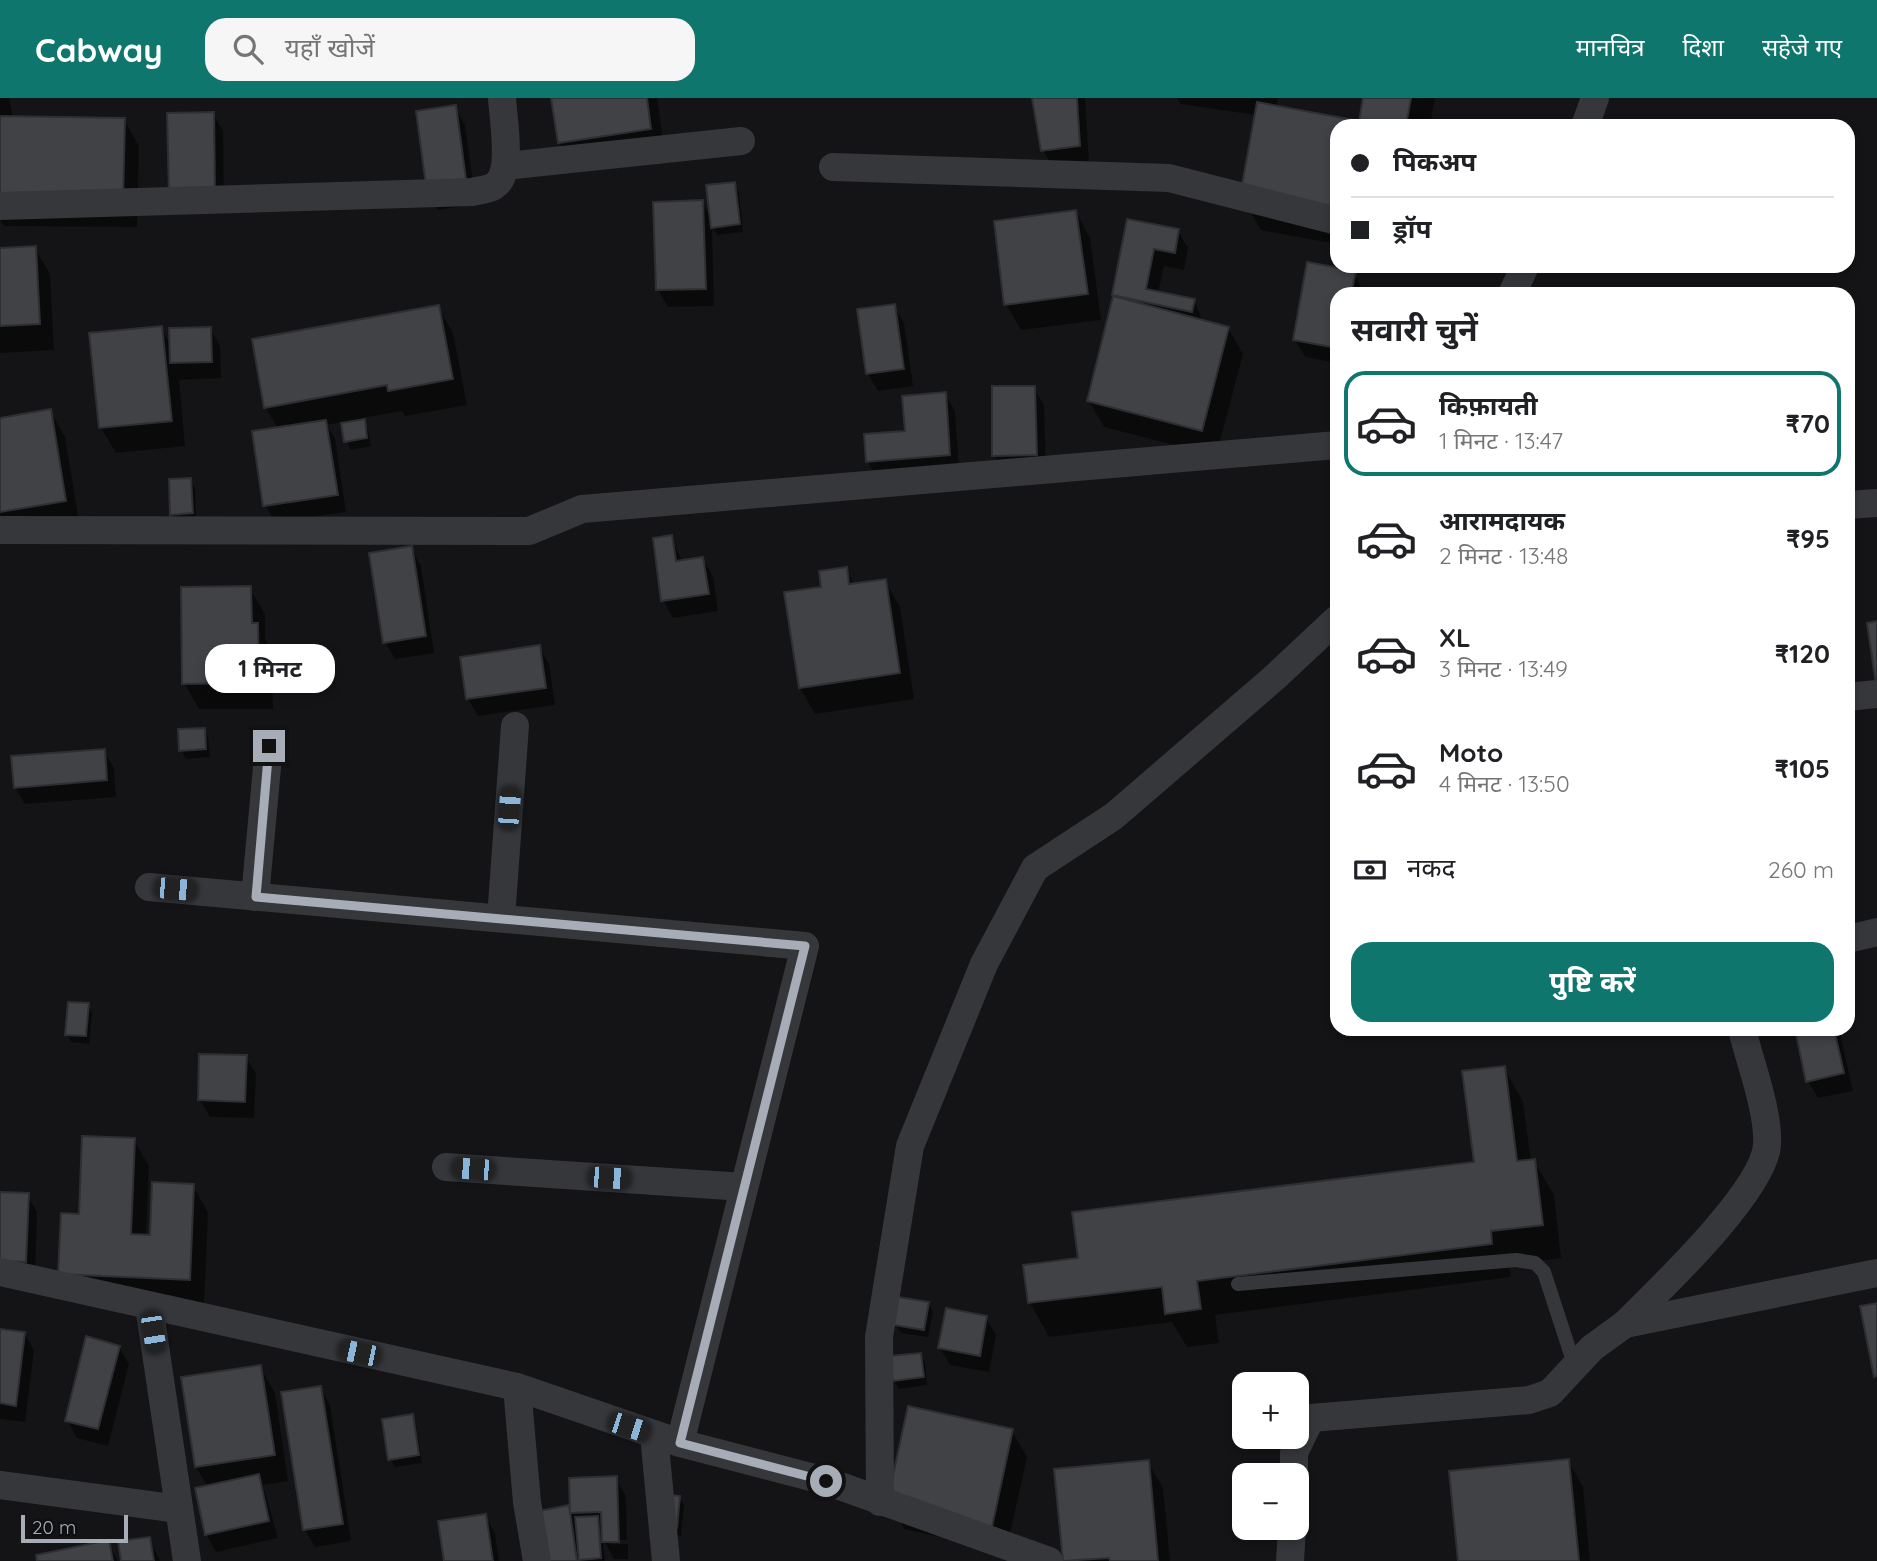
<!DOCTYPE html>
<html lang="hi">
<head>
<meta charset="utf-8">
<style>
  body { margin:0; font-family:Quicksand,"Noto Sans Devanagari",sans-serif; background:#f6f6f6; color:#202124; height:100vh; display:flex; flex-direction:column; font-size:26px; white-space:nowrap }
  * { box-sizing:border-box; margin:0 }
  p { font-size:23px; color:#757577 }
  .icon { flex:none; width:38px; height:38px; fill:none; stroke:currentColor; stroke-width:2; stroke-linecap:round; stroke-linejoin:round }
  .map { position:relative; flex:1; overflow:hidden }
  .drawer { position:absolute; left:1330px; top:189px; width:525px; height:749px; display:flex; flex-direction:column; background:#fff; border-radius:21px; box-shadow:0 4px 10px #0003 }
  .drawer>* { flex:none }
  .hud { position:absolute; left:1330px; top:21px; width:525px; height:154px; border-radius:21px; box-shadow:0 4px 10px #0003; display:grid; align-content:center; height:154px; padding:0 21px; background:#fff }
  .tools { position:absolute; left:1232px; top:1274px; display:grid; gap:14px }
  .tools a { display:grid; place-items:center; width:77px; height:77px; border-radius:14px; background:#fff; box-shadow:0 4px 10px #0003; font-size:35px }
  .scale { position:absolute; left:21px; bottom:18px; width:107px; box-sizing:border-box; padding-left:7px; border:4px solid #a6adb6; border-top:0; font-size:19px; line-height:24px; white-space:nowrap; color:#a6adb6; -webkit-text-stroke:5px #0f0f11; paint-order:stroke }
  .end { position:absolute; width:32px; height:32px; margin:-16px; border:9px solid #a6adb6; background:#111; box-shadow:0 0 0 4px #111 }
  .from { border-radius:50% }
  .bubble { position:absolute; height:49px; border-radius:21px; background:#fff; box-shadow:0 4px 10px #0003; font-size:23px; font-weight:700; line-height:49px; text-align:center }
  .car { position:absolute; width:21px; height:42px; margin:-21px -10px; border-radius:9px; box-shadow:0 0 5px 2px #0007; background:linear-gradient(#222 24%,#8ab4d8 0 40%,#222 0 76%,#8ab4d8 0 86%,#222 0) }
  .hud b { display:flex; align-items:center; gap:24px; height:66px; font-size:26px }
  .hud b+b { border-top:2px solid #e0e0e0 }
  .hud i { width:18px; height:18px; background:#202124 }
  ul { padding:0; list-style:none }
  li { display:flex; align-items:center; gap:21px; height:105px; margin:0 14px 10px; padding:0 7px; border:4px solid transparent; border-radius:21px }
  li div { flex:1 }
  li b { display:block; font-size:26px }
  li em { font-style:normal; font-weight:700 }
  li.active { border-color:#0f766e }
  li>.icon { width:63px; height:63px; stroke-width:1.5 }
  h2 { padding:0 21px; font-size:32px; line-height:84px }
  .pay { display:flex; align-items:center; gap:18px; height:77px; padding:0 21px; font-size:26px }
  .pay p { margin-inline-start:auto }
  .action { display:flex; gap:14px; margin-top:auto; padding:14px 21px }
  .action a { flex:1; height:80px; border-radius:21px; background:#0f766e; color:#fff; font-size:28px; font-weight:700; line-height:80px; text-align:center }
  header { display:flex; align-items:center; gap:42px; box-sizing:border-box; height:98px; padding:0 35px; background:#0f766e; color:#fff }
  header strong { font-size:33px }
  nav { display:flex; gap:38px; margin-inline-start:auto; font-size:24px }
  .search { width:490px; height:63px; background:#f6f6f6; display:flex; align-items:center; gap:18px; box-sizing:border-box; padding:0 24px; border-radius:21px; color:#757577; font-size:26px }
  .map>svg:first-child { display:block }
</style>
</head>
<body>
<header>
<strong>Cabway</strong>
<div class="search"><svg class="icon" aria-label="search" viewBox="0 0 24 24"><circle cx="10" cy="10" r="6"/><path d="M15 15l6 6"/></svg>यहाँ खोजें</div>
<nav><a>मानचित्र</a><a>दिशा</a><a>सहेजे गए</a></nav>
</header>
<div class="map">
<svg width="1877" height="1463" viewBox="0 0 1877 1463">
  <rect width="100%" height="100%" fill="#141416"/>
  <path fill="#0007" d="M0,0H9L13,20L124,22L139,48L137,129L4,128L0,122Z
    M553,0H657L665,57L574,70L559,44Z
    M1034,0H1085L1089,65L1053,70L1043,52Z
    M1177,0H1278L1276,10L1361,26L1365,0H1435L1430,28H1337V146L1261,132L1241,98L1256,17L1180,6Z
    M455,9L465,27L476,106L438,112L428,94Z
    M213,16L223,33L224,113L169,17Z
    M734,86L739,94L743,134L717,137L712,129L714,208L668,209L658,192L702,104L712,121Z
    M1076,114L1090,140L1101,222L1021,232L1006,206Z
    M1129,123L1178,133L1188,150L1184,172L1164,168L1158,195L1194,202L1203,224L1228,230L1243,256L1216,358L1104,329L1089,303Z
    M35,150L50,176L54,252L0,255V152Z
    M1354,174L1364,196H1337V265L1305,259L1295,242Z
    M894,208L904,225L913,288L878,293L868,276L859,212Z
    M438,209L453,235L467,307L405,318L402,313L362,320L368,331L371,348L350,352L342,324L327,327L335,341L346,414L275,424L265,407L278,331L266,310Z
    M161,230L171,247L210,230L220,248L221,280L179,282L185,348L116,355L101,330Z
    M1034,290L1044,307L1046,374H1004L994,357Z
    M945,296L955,313L959,374L878,381L868,364L907,335Z
    M50,313L65,339L80,429L0,427V321Z
    M190,382L195,390L196,423L176,424L172,416Z
    M671,439L682,463L703,461L713,478L718,513L673,520L663,502Z
    M411,450L421,468L434,555L395,561L385,544Z
    M846,471L855,487L885,483L900,509L914,601L815,616L800,590L823,490Z
    M250,490L265,516V541L272,553L273,611H199L184,585Z
    M539,548L549,566L555,607L478,618L468,601Z
    M204,631L208,639L210,659L186,661L181,652Z
    M104,653L114,670L116,699L25,706L15,689Z
    M1848,712L1851,734L1848,735Z
    M1848,738H1852L1854,754L1848,755Z
    M1848,811L1855,842L1848,843Z
    M88,907L92,915L89,946L71,944L67,936Z
    M1797,931H1839L1853,993L1818,1000L1808,983Z
    M246,959L256,976L254,1020L210,1019L200,1002Z
    M1504,970L1523,1004L1531,1064L1534,1063L1554,1097L1561,1160L1509,1167L1511,1179L1215,1217L1219,1245L1187,1249L1172,1224L1049,1239L1030,1205L1025,1169L1080,1162L1475,1065Z
    M134,1042L149,1068L146,1139H152L193,1088L208,1114L204,1208L75,1202L81,1118Z
    M0,1095L27,1097L37,1114L35,1181L0,1179Z
    M928,1205L933,1214L928,1239L901,1235L896,1227Z
    M986,1220L996,1237L989,1274L950,1267L940,1250Z
    M0,1233L24,1235L34,1252L25,1324L0,1321Z
    M119,1249L129,1266L108,1348L77,1340L67,1322Z
    M920,1256L925,1264L927,1287L899,1291L894,1283Z
    M260,1269L275,1295L288,1383L263,1387L278,1440L216,1454L206,1436L208,1389L196,1369Z
    M320,1290L330,1307L351,1443L315,1449L305,1432Z
    M412,1318L416,1326L422,1365L395,1369L390,1361Z
    M1012,1333L1027,1359L1006,1454L904,1431L889,1405Z
    M1568,1363L1583,1389L1590,1463H1459Z
    M1148,1364L1163,1390L1170,1463H1064L1056,1373Z
    M616,1380L626,1398L627,1442H611V1446H628V1461H614L603,1441L605,1463H542L537,1415L572,1408Z
    M679,1399L684,1407L681,1438L667,1436Z
    M485,1418L495,1435L499,1463H446Z
    M149,1440L160,1463H123Z
    M108,1444L118,1463H39Z"/>
  <path fill="#404246" stroke="#2e2f32" stroke-width="2" d="M551,0H647L651,31L558,45Z
    M1032,0H1077L1080,48L1041,53Z
    M1363,0H1411L1406,28H1337V116L1240,98L1257,4L1359,23Z
    M456,7L467,89L427,95L416,13Z
    M214,14L215,96L169,97L167,15Z
    M0,18L125,20L123,104L0,102Z
    M735,84L740,126L711,130L706,87Z
    M703,102L706,191L656,192L653,104Z
    M1076,112L1088,196L1004,207L994,123Z
    M1127,121L1179,131L1175,155L1154,151L1146,191L1195,201L1192,214L1112,197Z
    M36,148L40,226L0,228V150Z
    M1307,164L1356,173L1351,196H1337V250L1293,242Z
    M1113,198L1229,229L1202,333L1087,303Z
    M895,206L904,271L866,276L857,211Z
    M439,207L453,281L388,293L387,287L264,310L252,241Z
    M162,228L172,323L99,330L89,235Z
    M211,229L212,264L170,265L169,230Z
    M992,288H1035L1037,357L992,358Z
    M946,294L950,357L866,364L864,336L905,333L902,298Z
    M51,311L66,403L0,414V320Z
    M365,321L367,340L344,344L341,325Z
    M326,322L338,397L263,408L252,333Z
    M191,380L193,415L170,417L169,381Z
    M672,437L676,463L703,459L709,496L661,503L653,440Z
    M412,448L426,538L383,545L369,455Z
    M847,469L849,486L886,481L900,575L799,590L784,494L821,489L819,473Z
    M251,488L252,525H258L259,585L182,586L181,489Z
    M1877,523V593L1867,525Z
    M540,547L546,590L466,601L460,559Z
    M205,630L206,651L179,653L178,631Z
    M105,651L107,682L14,690L11,658Z
    M68,904L89,905L86,938L65,937Z
    M1795,931H1834L1844,975L1806,984Z
    M199,956L247,957L245,1004L198,1002Z
    M1505,968L1517,1063L1535,1061L1543,1127L1491,1133L1492,1146L1197,1183L1201,1211L1165,1216L1162,1189L1028,1205L1023,1167L1078,1160L1072,1114L1474,1064L1462,973Z
    M82,1038L135,1040L131,1136L150,1137L152,1084L194,1086L190,1182L58,1176L61,1115L79,1116Z
    M0,1094L29,1095L26,1164L0,1163Z
    M898,1199L929,1204L924,1232L894,1227Z
    M1877,1205V1278L1874,1279L1860,1208Z
    M946,1210L987,1218L980,1258L938,1250Z
    M0,1231L25,1234L16,1308L0,1305Z
    M86,1238L120,1248L98,1331L65,1323Z
    M921,1255L924,1279L893,1283L890,1258Z
    M261,1267L275,1357L195,1369L181,1279Z
    M321,1288L343,1426L303,1432L281,1294Z
    M908,1308L1013,1331L992,1429L887,1405Z
    M413,1316L419,1357L388,1362L382,1321Z
    M1569,1361L1579,1463H1458L1449,1373Z
    M1149,1362L1158,1463H1110L1109,1460L1063,1463L1054,1371Z
    M259,1376L269,1423L205,1437L195,1390Z
    M617,1378L619,1444H602L601,1414L570,1415L569,1380Z
    M664,1396L680,1398L677,1430L660,1428Z
    M569,1407L577,1463H540L535,1414Z
    M486,1416L493,1463H444L438,1423Z
    M598,1418L601,1460L579,1462L575,1419Z
    M150,1439L154,1463H121L118,1443Z
    M109,1442L113,1463H37L36,1457Z"/>
  <g fill="none" stroke-linecap="round" stroke-linejoin="round">
    <path stroke="#35373b" stroke-width="14" d="M1238,1186L1516,1162L1535,1165L1544,1174L1575,1269"/>
    <path stroke="#35373b" stroke-width="28" d="M1585,28L1595,0
      M506,68L741,43
      M833,69L1169,80L1337,123
      M0,108L472,94C479,92 488,92 494,88C514,76 503,21 502,0
      M1512,196L1525,168
      M1848,407L1877,405
      M0,432L529,433L582,411L1337,347
      M1848,599L1877,596
      M149,789L805,848L680,1345
      M255,799L269,648
      M501,820L515,628
      M1848,841L1877,834
      M446,1069L744,1089
      M0,1174L517,1289L680,1345L826,1383L1049,1463
      M149,1208L187,1463
      M1625,1226C1659,1192 1764,1093 1767,1047C1769,1013 1750,965 1742,931
      M517,1289L527,1404L537,1463
      M654,1337L666,1463
      M1294,1377V1355L1311,1320L1529,1302L1550,1295L1592,1250L1625,1226L1877,1175
      M0,1387L179,1411
      M880,1404L879,1239L910,1048L984,866L1035,770L1114,718L1274,580L1337,521
      M1290,1463L1292,1430"/>
  </g>
  <g fill="none" stroke-linecap="round" stroke-linejoin="round">
    <path stroke="#a6adb6" stroke-width="9" d="M269,648L256,799L805,848L680,1345L826,1383"/>
  </g>
</svg>
<div class="tools">
<a>+</a>
<a>−</a>
</div>
<div class="scale">20 m</div>
<i class="end from" style="left:826px;top:1383px"></i>
<i class="end" style="left:269px;top:648px"></i>
<div class="bubble" style="left:205px;top:546px;width:130px">1 मिनट</div>
<i class="car" style="left:509px;top:710px;rotate:4deg"></i>
<i class="car" style="left:175px;top:791px;rotate:95deg"></i>
<i class="car" style="left:473px;top:1071px;rotate:274deg"></i>
<i class="car" style="left:609px;top:1080px;rotate:94deg"></i>
<i class="car" style="left:153px;top:1234px;rotate:171deg"></i>
<i class="car" style="left:359px;top:1255px;rotate:282deg"></i>
<i class="car" style="left:629px;top:1329px;rotate:108deg"></i>
<div class="hud">
<b><i class="from"></i>पिकअप</b>
<b><i></i>ड्रॉप</b>
</div>
<section class="drawer">
<h2>सवारी चुनें</h2>
<ul>
<li class="active"><svg class="icon" aria-label="car" viewBox="0 0 24 24"><path d="M5 17H2v-5l4-1 3-4h7l3 4 3 1v5h-3M9 17h6M6 11h13"/><circle cx="7" cy="17" r="2"/><circle cx="17" cy="17" r="2"/></svg><div><b>किफ़ायती</b><p>1 मिनट · 13:47</p></div><em>₹70</em></li>
<li><svg class="icon" aria-label="car" viewBox="0 0 24 24"><path d="M5 17H2v-5l4-1 3-4h7l3 4 3 1v5h-3M9 17h6M6 11h13"/><circle cx="7" cy="17" r="2"/><circle cx="17" cy="17" r="2"/></svg><div><b>आरामदायक</b><p>2 मिनट · 13:48</p></div><em>₹95</em></li>
<li><svg class="icon" aria-label="car" viewBox="0 0 24 24"><path d="M5 17H2v-5l4-1 3-4h7l3 4 3 1v5h-3M9 17h6M6 11h13"/><circle cx="7" cy="17" r="2"/><circle cx="17" cy="17" r="2"/></svg><div><b>XL</b><p>3 मिनट · 13:49</p></div><em>₹120</em></li>
<li><svg class="icon" aria-label="car" viewBox="0 0 24 24"><path d="M5 17H2v-5l4-1 3-4h7l3 4 3 1v5h-3M9 17h6M6 11h13"/><circle cx="7" cy="17" r="2"/><circle cx="17" cy="17" r="2"/></svg><div><b>Moto</b><p>4 मिनट · 13:50</p></div><em>₹105</em></li>
</ul>
<div class="pay"><svg class="icon" aria-label="cash" viewBox="0 0 24 24"><path d="M3 7h18v10H3z"/><circle cx="12" cy="12" r="2"/></svg>नकद<p>260 m</p></div>
<div class="action"><a>पुष्टि करें</a></div>
</section>
</div>
</body>
</html>
